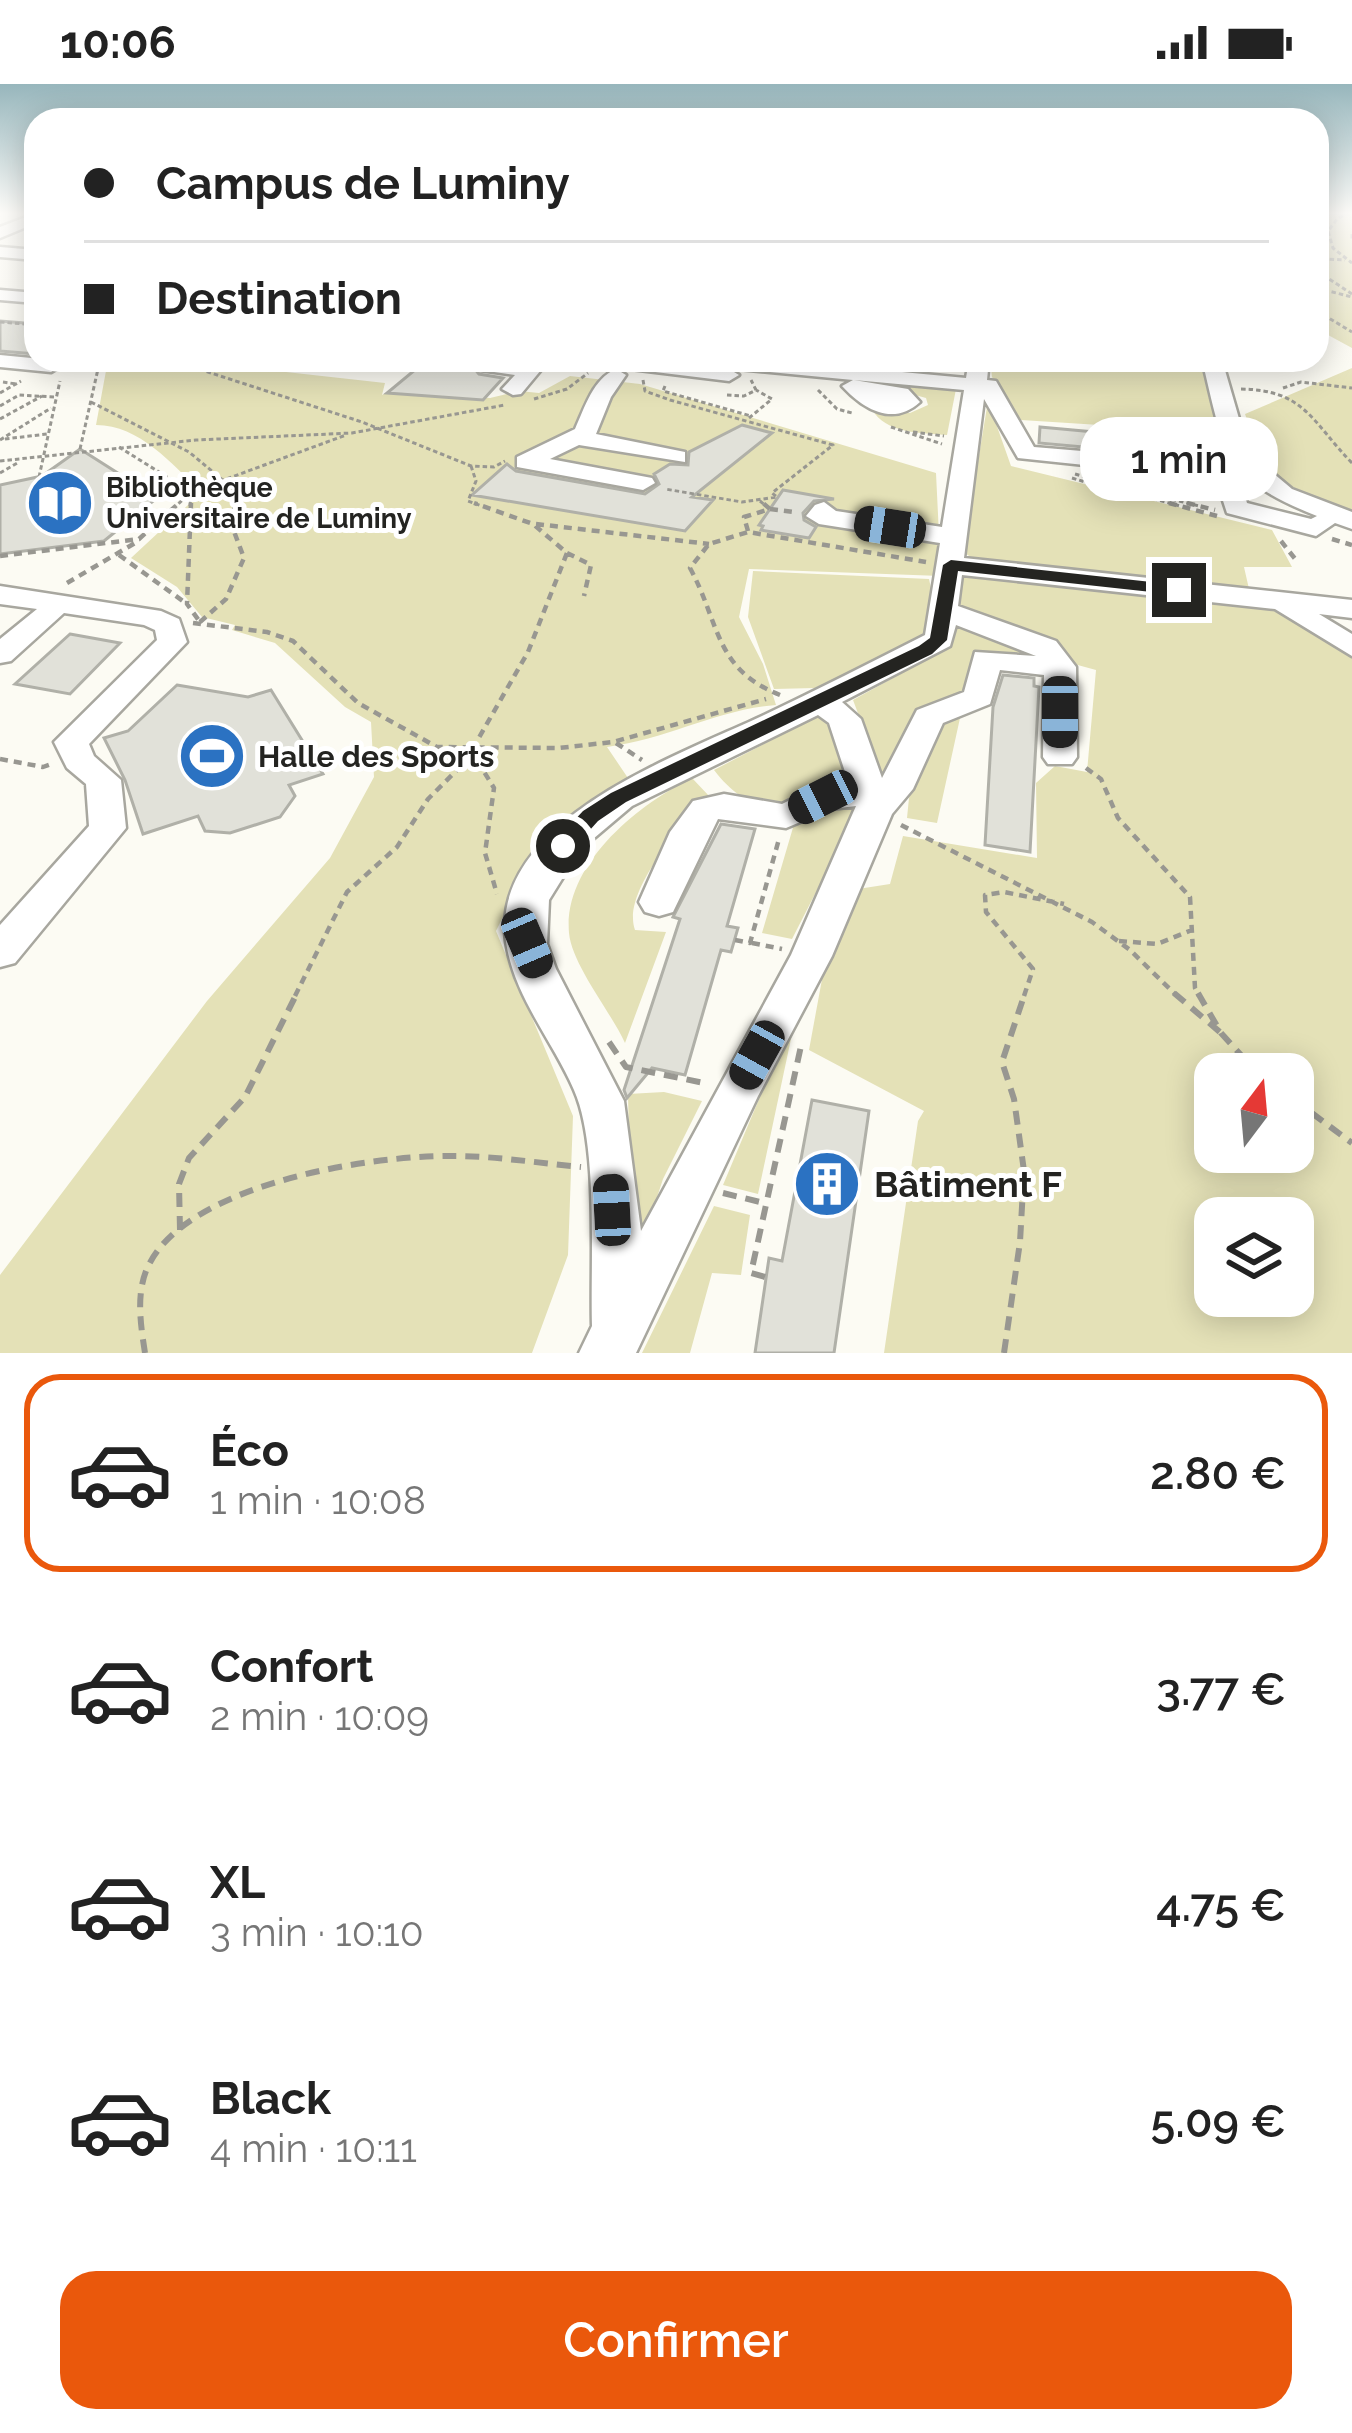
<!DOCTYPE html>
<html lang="fr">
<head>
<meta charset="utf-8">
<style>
  body { margin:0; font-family:Raleway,sans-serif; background:#f2f2f2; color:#222; height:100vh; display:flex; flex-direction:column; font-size:45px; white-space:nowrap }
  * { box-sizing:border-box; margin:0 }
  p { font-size:39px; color:#767676 }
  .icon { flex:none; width:66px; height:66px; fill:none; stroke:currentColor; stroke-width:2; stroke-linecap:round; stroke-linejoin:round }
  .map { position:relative; height:1269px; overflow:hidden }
  .drawer { display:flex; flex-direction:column; background:#fff; flex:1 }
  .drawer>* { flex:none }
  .guide { position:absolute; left:24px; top:24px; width:1305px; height:264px; border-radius:36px; box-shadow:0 6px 30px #0003; display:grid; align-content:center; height:264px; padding:0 60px; background:#fff }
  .needle { width:78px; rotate:16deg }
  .controls { position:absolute; left:1194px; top:969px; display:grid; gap:24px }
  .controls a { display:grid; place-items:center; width:120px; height:120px; border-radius:24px; background:#fff; box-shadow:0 6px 30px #0003; font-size:60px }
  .end { position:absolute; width:54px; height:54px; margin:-27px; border:15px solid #242421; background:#fff; box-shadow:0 0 0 6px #fff }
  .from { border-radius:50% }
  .bubble { position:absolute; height:84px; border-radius:36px; background:#fff; box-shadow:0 6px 30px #0003; font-size:39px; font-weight:600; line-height:84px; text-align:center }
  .car { position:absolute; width:36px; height:72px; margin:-36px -18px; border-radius:15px; box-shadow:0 0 9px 3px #0007; background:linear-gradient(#222 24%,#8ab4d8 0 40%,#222 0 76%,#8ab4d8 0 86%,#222 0) }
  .guide b { display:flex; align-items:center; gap:42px; height:114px; font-size:45px }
  .guide b+b { border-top:3px solid #e0e0e0 }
  .guide i { width:30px; height:30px; background:#222 }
  ul { padding:21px 0 0; list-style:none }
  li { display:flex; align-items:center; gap:36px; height:198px; margin:0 24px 18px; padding:0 36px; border:6px solid transparent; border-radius:36px }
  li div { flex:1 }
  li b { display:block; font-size:45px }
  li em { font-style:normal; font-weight:600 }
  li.active { border-color:#ea580c }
  li>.icon { width:108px; height:108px; stroke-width:1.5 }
  .primary-button { display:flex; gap:24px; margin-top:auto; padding:24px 60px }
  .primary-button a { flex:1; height:138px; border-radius:36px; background:#ea580c; color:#fff; font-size:48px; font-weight:600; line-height:138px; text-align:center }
  .status { display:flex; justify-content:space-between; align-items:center; height:84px; padding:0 60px; background:#fff; direction:ltr }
  .status svg { height:33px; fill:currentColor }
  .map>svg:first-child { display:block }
</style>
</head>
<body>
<div class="status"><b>10:06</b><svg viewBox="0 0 49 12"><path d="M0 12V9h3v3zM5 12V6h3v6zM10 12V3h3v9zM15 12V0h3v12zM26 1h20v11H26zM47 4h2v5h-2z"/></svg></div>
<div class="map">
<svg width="1352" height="1269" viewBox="0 0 1352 1269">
  <rect width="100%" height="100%" fill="#fcfbf3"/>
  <path fill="#e4e1b7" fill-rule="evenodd" d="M1317,129H1352V264L1317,245Z
    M108,276H237L277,287L385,299L382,311L391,306L490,314L519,307L539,309L570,292L640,300L936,389L941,492L749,485L739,533L763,580L776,621C715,626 669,655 607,663L630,697C556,736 532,774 496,847L573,1032L568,1171L532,1269H0V1191L207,917L330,774L374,693L371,638L345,623L275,559L232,546L235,541L202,533L177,503L131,474L202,408C171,380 140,341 96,341Z
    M990,276H1204L1232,374L1218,371L1210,348L1021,336L992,293Z
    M769,284L956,305L947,351C923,349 885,350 872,325L910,329L928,321L926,314L868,298L767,288Z
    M1352,284V430C1285,402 1270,403 1245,330Z
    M988,317L1011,382L1272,446L1292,483H1244L1249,505L977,477L963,468Z
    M753,487L929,495L935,523L923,555L815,604L774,605L748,533Z
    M960,493L1264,521L1306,540L1352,571V1269H884L918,1037L924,1027L809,966L825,879L858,805L890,800L903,752L1037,774L1036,699L1055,682L1087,688L1096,586L1063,577L957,522ZM1215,990H1293V1068H1215ZM1215,1134H1293V1212H1215Z
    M953,534L1035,563L1042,575L977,570L963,615L883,696L853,616L951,562Z
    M962,625L937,739L907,734L909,714L939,633Z
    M818,632L827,636L849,701C794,721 756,741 714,686Z
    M692,694L710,713C684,739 621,807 635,846L666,848L625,959C611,928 572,881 569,849C563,780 639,720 692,694Z
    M829,717L860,722L792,855L762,849L797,730Z
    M798,922L758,1110L723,1101Z
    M664,1008L702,1017L663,1095L643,1156L631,1150L628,1010Z
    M714,1122L750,1131L741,1191L712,1189L690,1269H642Z"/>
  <path fill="#e1e1d9" stroke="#b0b0a8" stroke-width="3" d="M0,237L36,240V270L0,267Z
    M422,280L474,284L479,290L503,294L483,316L387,309Z
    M742,341L772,349L692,413L713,416L685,447L472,411L507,380L516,387L645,410L659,400L654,390L670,380L688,381L689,368Z
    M1040,343L1214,359L1220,380L1205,379L1213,412L1157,407L1158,415L1100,401L1098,385L1110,377L1108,371L1094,364L1039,359Z
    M80,365L157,414L104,457L0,470V401L42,392Z
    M783,406L834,415L814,417L803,429L804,436L816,443L809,454L761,446L763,442L759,441Z
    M70,550L120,559L70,610L15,600Z
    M1003,591L1034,594V602L1039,603L1030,768L985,761L993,623Z
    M177,601L248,613L271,606L323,690L289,701L295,712L280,733L230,749L205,747L198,732L143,750L125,696L104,654L128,647Z
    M721,740L755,745L727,842L738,844L731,868L721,866L685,991L652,984L627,1014L624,1006L680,835L673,833Z
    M812,1016L869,1027L834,1269H755L769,1174L782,1177Z"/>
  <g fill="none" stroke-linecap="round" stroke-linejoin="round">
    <defs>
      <path id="minor" d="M36,129V139L0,154V143Z
        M0,163L36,166V176L0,173Z
        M0,206L36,209V219L0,216Z
        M0,271L52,276L61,282L51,288L0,283Z
        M476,276L531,280L541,286L521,310L513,311L502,305L515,291L480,286Z
        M596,276H656L729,285L739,291L729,297L606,282Z
        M697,276H774L966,294L969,276H989L987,296L996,297L1034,363L1094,368L1106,375L1094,382L1018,374L984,315L964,474L1352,516V534L1319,530L1352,550V572L1275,525L962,491L958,522L1056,557L1076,583L1077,673L1072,680H1048L1043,673L1044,591L1000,586L990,620L943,639L913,705L892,730L832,872L758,1012L636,1269H579L592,1242C590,1179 599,1062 574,1006C553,957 514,913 506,858C489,737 677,672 762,632C817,606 870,579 925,551L940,459L819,440L806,432L815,421L824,418L836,427L942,443L964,306L854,296L908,305L920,318C893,343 863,325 842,302L853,296L707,282ZM956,541L1036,572L975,568L964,608L917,626L882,694L861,635L842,618L950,562ZM818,631L829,639L849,700L810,706L782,720L724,710L693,717L670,748L639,818L645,828L659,832L673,828L718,735L786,744L831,725L856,722L791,871L641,1147L624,1017L556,885L547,860L549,816L580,766L632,722Z
        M1202,276H1222L1249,369L1292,405L1352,428V445L1335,439L1316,452L1227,429L1214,389L1226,382L1238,389L1247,419L1311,435L1317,432C1221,394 1225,369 1202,276Z
        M616,285L626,291L611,313L596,350L685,368V378L579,361L550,375L652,394L655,399L643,406L517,383V373L575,345C585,323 593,295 616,285Z
        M0,502L161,527L179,535L187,558L89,660L94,672L121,696L126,744L15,879L0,883V841L89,742L86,700L67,684L54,658L157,556L155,546L144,541L64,529L11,577L0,579V555L37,525L0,520Z"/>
    </defs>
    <use href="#minor" stroke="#a8a79f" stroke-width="5"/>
    <path stroke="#989791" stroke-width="3" stroke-dasharray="4.5 3" stroke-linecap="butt" d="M1350,129L1338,134L1328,147L1333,164L1352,179
      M1352,150V156
      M1317,168L1326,175L1345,176
      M1317,187L1352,210
      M1317,204L1352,213
      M1317,227L1352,248
      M0,238L36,241
      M171,276L362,338L471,382L494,383L505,377
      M643,296L645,307L670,316L833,361L772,409L777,413L742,418L665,405
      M3,298L16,300
      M665,302L663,307L751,332
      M1283,304L1301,298L1352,304
      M1241,305C1305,306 1312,338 1352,379
      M818,306L837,325L852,329
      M0,309L21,297
      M727,311L744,312L756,306L751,296
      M534,315L567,305L588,289
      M91,318L189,368L236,407L234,422
      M0,322L19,311L54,313
      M749,334L772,315L756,306
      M0,335L42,312
      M891,343L942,360
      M913,348L944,352
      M5,355L47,350
      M0,356L51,324
      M119,363L191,408L176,422
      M80,365L100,276
      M0,377L196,356L352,349L505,321
      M471,382L476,397L468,417L482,422
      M0,389L19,378
      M39,393L60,297
      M1072,394L1095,401
      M1099,397L1199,422
      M1095,399L1180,422
      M760,417L766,422
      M190,422L191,408L346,351"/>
    <path stroke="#989791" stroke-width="4.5" stroke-dasharray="8 6" stroke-linecap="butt" d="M191,419L187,520L200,538
      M1169,419L1217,432
      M1187,419L1215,426
      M770,425L794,428
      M536,440L709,460
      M748,447L744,433L770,425L763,419
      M1332,455L1352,461
      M1281,457L1296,476
      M567,469L591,481L584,512
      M119,471L187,520
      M0,472L139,455L179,419
      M67,499L135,459
      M200,538L226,515L244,474L232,442L235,419
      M193,539L267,548L293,557L358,619L437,663L559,664L613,658L766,615
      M780,611C714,585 720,539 690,484L709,460L748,448L926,478
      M616,659L642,676
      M470,665L494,704L485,769L497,810
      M0,675L43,683L54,679
      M1086,684L1101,695L1118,734L1190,813L1195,904L1199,912
      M901,741L1092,838L1130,866L1177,912
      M735,856L750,859L779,755
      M1119,857L1157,860L1192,846
      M752,859L782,865
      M295,912L347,808L397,763L428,715L465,678L528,568L567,469L533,440L474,419
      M1024,912L1033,885L986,828L985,811L1004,808L1064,820"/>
    <path stroke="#989791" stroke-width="6" stroke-dasharray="14 9" stroke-linecap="butt" d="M1174,909L1221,949
      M1198,909L1221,949L1258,990
      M609,958L626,983L709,1000
      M1293,1015L1352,1059
      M723,1109L764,1119
      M180,1146L179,1100L189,1074L245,1013L297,909
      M765,1193L751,1189L801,962
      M145,1269C141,1243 136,1213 146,1187C181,1100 371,1071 453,1072C496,1072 538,1079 581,1083
      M1004,1269L1020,1158L1024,1087L1014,1015L1002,978L1025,909"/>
    <use href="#minor" fill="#fff" fill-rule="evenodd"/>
    <path stroke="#989791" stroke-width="3" stroke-dasharray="4.5 3" stroke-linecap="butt" d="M1075,390L1099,397"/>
  </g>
  <linearGradient id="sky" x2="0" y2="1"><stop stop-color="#97b6bc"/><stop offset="0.42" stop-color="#fefdfa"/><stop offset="1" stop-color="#fefdfa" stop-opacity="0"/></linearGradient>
  <rect width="1352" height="307" fill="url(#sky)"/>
  <path fill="#242421" d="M951,476L1179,501L1188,506L1179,511L958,487L947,556L932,570L626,718L598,737L571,767H555V757L583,727L611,709L919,562L930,554L943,481Z"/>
  <defs>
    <symbol id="library-disc" viewBox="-11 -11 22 22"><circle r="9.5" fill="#2b72c2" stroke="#fff"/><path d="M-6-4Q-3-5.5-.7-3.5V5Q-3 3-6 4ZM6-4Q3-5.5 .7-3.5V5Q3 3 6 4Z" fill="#fff"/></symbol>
    <symbol id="stadium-disc" viewBox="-11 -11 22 22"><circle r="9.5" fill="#2b72c2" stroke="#fff"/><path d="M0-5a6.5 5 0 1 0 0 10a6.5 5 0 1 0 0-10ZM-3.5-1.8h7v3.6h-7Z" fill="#fff"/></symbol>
    <symbol id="building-disc" viewBox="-11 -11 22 22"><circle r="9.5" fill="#2b72c2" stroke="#fff"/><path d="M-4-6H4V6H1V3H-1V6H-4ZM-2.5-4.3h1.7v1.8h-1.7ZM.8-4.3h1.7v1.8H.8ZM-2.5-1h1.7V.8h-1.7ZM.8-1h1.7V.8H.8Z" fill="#fff"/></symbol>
  </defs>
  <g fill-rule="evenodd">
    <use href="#library-disc" x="22" y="381" width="76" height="76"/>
    <use href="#stadium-disc" x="174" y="634" width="76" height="76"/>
    <use href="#building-disc" x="789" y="1062" width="76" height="76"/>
  </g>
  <g text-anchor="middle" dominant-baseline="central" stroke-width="10" stroke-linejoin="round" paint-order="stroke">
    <g font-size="27" font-weight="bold" fill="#242421" stroke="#fff" text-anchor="start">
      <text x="106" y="403">Bibliothèque<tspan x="106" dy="31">Universitaire de Luminy</tspan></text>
    </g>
    <g font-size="30" font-weight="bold" fill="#242421" stroke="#fff" text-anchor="start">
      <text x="258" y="672">Halle des Sports</text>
    </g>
    <g font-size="36" font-weight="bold" fill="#242421" stroke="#fff" text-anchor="start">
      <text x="874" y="1100">Bâtiment F</text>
    </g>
  </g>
</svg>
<div class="controls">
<a><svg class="needle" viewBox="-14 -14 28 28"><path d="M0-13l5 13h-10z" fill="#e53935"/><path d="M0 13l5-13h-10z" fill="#767676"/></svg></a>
<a><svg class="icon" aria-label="layers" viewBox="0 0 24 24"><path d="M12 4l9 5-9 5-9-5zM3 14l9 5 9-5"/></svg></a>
</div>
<i class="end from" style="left:563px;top:762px"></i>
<i class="end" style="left:1179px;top:506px"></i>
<div class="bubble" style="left:1080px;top:333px;width:198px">1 min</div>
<i class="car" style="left:890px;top:443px;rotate:279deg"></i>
<i class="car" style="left:1060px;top:628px;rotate:180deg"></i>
<i class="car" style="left:823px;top:713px;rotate:243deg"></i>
<i class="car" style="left:527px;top:859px;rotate:157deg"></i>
<i class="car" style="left:757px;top:971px;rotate:209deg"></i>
<i class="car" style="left:612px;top:1126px;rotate:357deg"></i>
<div class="guide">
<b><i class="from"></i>Campus de Luminy</b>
<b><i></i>Destination</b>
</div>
</div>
<section class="drawer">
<ul>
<li class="active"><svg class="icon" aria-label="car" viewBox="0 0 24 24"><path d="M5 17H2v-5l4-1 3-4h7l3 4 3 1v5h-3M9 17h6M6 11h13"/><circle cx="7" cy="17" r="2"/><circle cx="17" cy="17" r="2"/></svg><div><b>Éco</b><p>1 min · 10:08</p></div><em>2.80 €</em></li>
<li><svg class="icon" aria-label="car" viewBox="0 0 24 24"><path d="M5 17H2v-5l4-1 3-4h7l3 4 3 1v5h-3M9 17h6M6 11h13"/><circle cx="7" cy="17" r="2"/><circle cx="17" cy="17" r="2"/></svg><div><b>Confort</b><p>2 min · 10:09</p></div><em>3.77 €</em></li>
<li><svg class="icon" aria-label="car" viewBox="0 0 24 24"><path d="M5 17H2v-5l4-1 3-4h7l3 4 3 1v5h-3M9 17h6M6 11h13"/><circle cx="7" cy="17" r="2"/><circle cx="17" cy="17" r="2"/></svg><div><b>XL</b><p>3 min · 10:10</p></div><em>4.75 €</em></li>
<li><svg class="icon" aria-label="car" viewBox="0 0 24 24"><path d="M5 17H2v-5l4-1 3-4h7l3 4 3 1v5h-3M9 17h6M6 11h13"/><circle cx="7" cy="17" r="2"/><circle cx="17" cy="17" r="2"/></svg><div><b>Black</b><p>4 min · 10:11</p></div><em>5.09 €</em></li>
</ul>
<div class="primary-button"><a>Confirmer</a></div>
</section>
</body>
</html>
